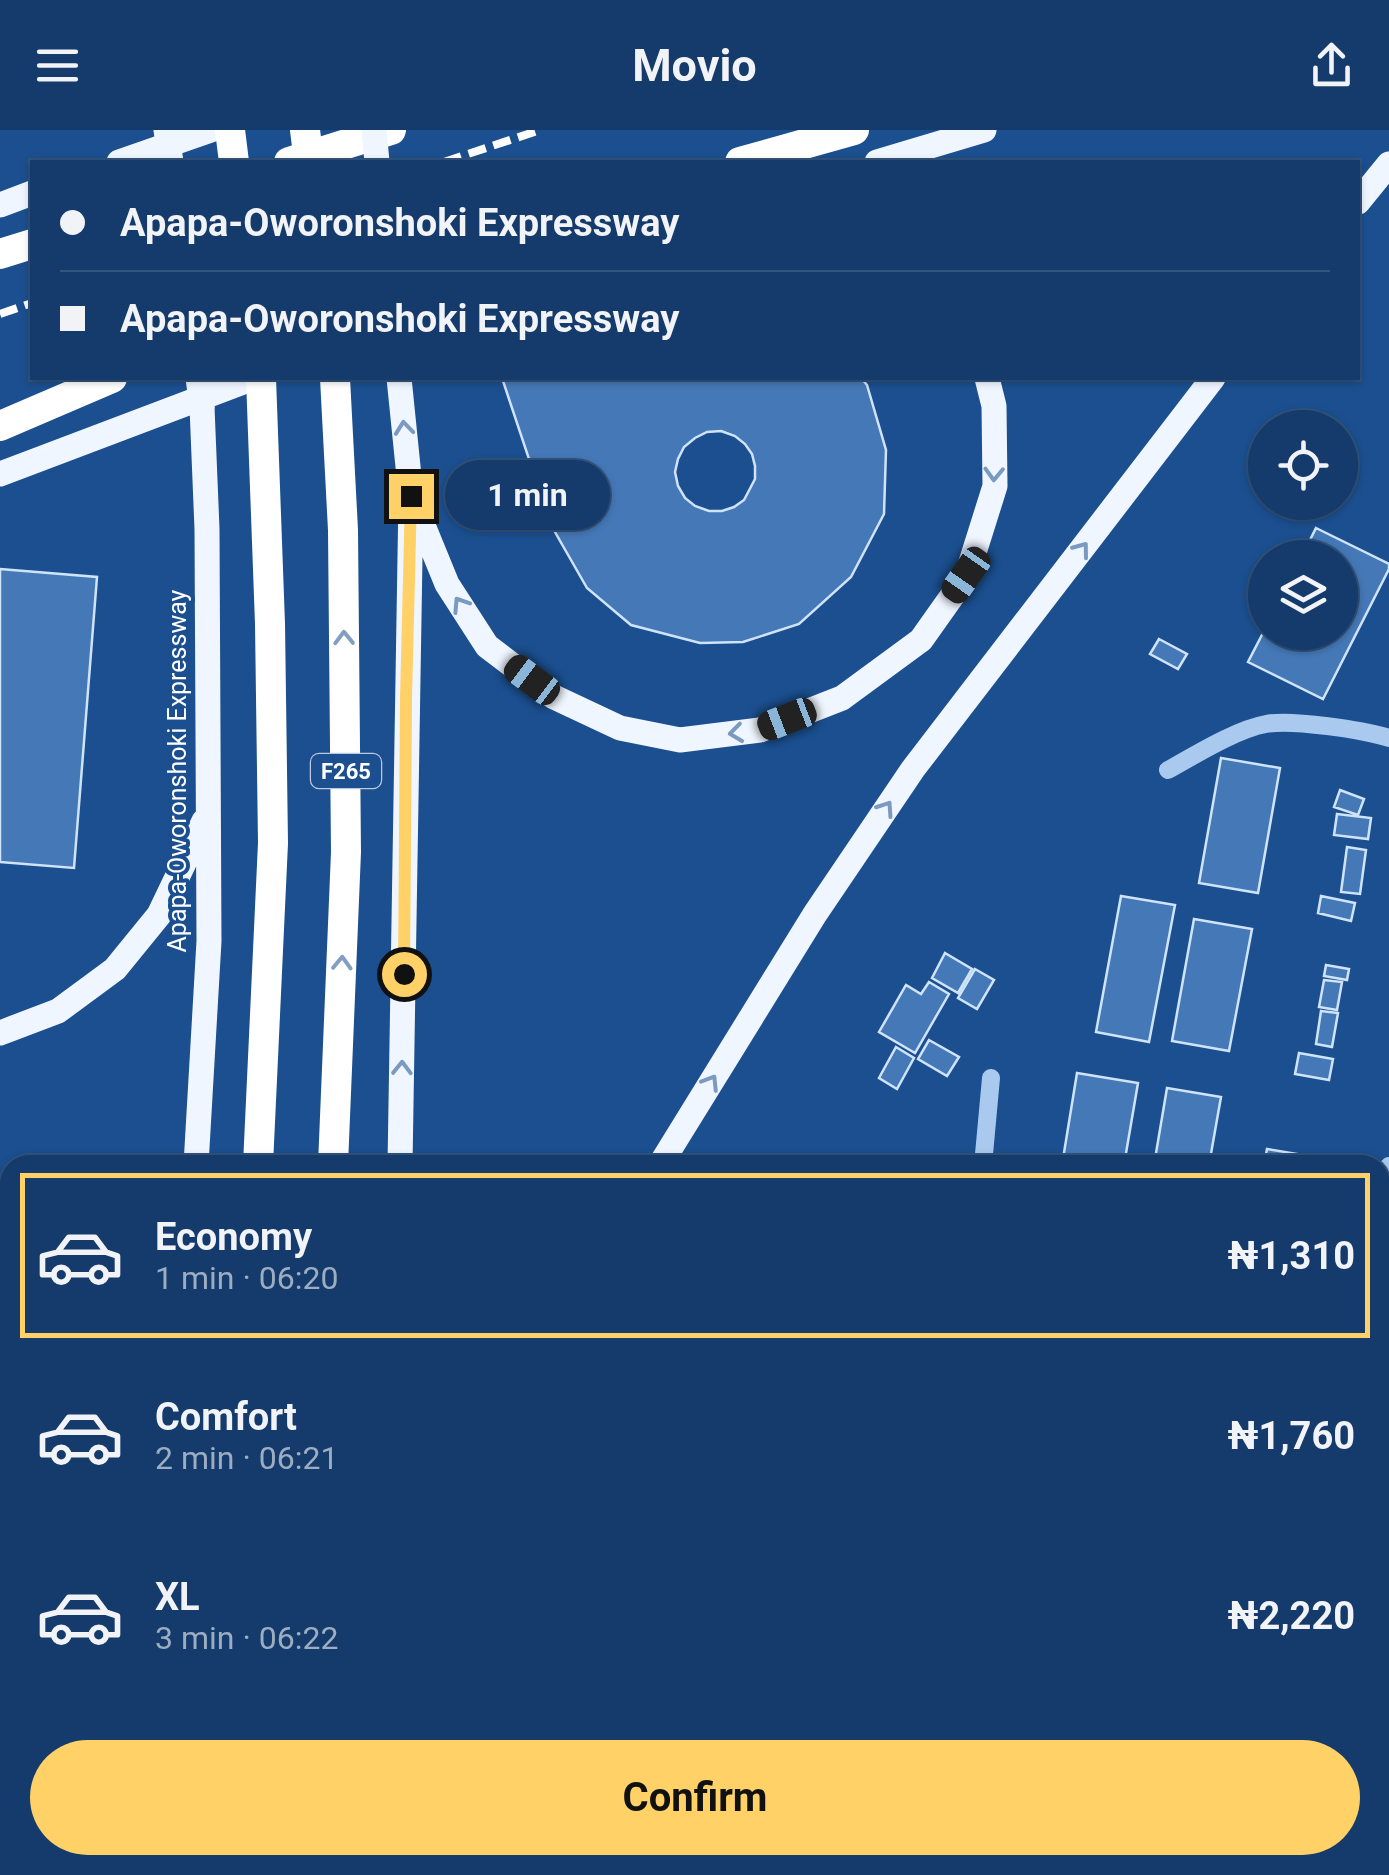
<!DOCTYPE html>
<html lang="en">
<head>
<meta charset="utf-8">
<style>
  body { margin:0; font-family:Roboto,sans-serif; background:#1d4271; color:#f1f3f6; height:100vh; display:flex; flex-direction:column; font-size:38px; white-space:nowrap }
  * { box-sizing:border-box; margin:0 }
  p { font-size:32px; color:#9dadc1 }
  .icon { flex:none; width:55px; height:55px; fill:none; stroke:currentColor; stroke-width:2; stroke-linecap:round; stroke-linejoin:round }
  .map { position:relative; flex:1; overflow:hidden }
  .drawer { position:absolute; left:0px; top:1025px; width:1390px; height:720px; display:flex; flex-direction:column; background:#143b6b; border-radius:30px 30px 0 0; box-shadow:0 2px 8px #0004,0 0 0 2px #33557e }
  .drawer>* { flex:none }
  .top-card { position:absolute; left:30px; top:30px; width:1330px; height:220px; border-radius:0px; box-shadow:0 2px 8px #0004,0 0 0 2px #33557e; display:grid; align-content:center; height:220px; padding:0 30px; background:#143b6b }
  .tools { position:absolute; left:1248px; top:280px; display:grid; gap:20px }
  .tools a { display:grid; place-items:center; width:110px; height:110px; border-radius:50%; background:#143b6b; box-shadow:0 2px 8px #0004,0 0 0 2px #33557e; font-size:50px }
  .end { position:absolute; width:45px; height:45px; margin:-22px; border:12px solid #ffd166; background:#111; box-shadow:0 0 0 5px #111 }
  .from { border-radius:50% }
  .bubble { position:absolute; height:70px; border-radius:35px; background:#143b6b; box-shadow:0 2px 8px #0004,0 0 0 2px #33557e; font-size:32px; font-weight:700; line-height:70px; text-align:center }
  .car { position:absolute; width:30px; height:60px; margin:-30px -15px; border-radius:12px; box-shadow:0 0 8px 2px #0007; background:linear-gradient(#222 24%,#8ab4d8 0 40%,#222 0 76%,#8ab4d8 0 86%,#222 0) }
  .top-card b { display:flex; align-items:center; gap:35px; height:95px; font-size:38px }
  .top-card b+b { border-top:2px solid #33557e }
  .top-card i { width:25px; height:25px; background:#f1f3f6 }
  ul { padding:18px 0 0; list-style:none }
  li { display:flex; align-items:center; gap:30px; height:165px; margin:0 20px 15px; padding:0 10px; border:5px solid transparent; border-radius:0px }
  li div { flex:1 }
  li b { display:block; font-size:38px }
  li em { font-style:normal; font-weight:700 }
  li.selected { border-color:#ffd166 }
  li>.icon { width:90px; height:90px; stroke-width:1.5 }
  .button { display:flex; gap:20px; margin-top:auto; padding:20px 30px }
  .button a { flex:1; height:115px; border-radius:60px; background:#ffd166; color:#111; font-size:40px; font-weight:700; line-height:115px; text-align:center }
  header { display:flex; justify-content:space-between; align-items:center; height:130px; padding:0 30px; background:#143b6b; font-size:45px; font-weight:700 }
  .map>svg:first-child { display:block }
</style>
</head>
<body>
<header><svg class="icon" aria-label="menu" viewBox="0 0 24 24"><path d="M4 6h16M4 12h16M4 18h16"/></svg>Movio<svg class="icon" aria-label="share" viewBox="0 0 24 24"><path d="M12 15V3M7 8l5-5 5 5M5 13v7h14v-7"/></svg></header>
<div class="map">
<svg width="1389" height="1745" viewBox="0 0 1389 1745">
  <rect width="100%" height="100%" fill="#1b4f8f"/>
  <path fill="#4478b7" stroke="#cfe3fa" stroke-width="2.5" fill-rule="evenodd" d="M502,248H861L867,255L886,320L884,384L851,447L799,494L743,512L700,513L631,495L587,458L551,395ZM721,301L735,306L745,314L752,324L755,336V349L744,370L734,377L722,381H709L695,376L685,368L678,356L675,342L678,329L684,317L695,308L707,302Z
    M1316,398L1389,434V439L1323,569L1248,532L1265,499V502H1340V428H1301Z
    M0,439L97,447L74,738L0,732Z
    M1159,509L1187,524L1178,539L1150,524Z
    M1221,628L1280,638L1258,763L1199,753Z
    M1340,660L1364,669L1358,685L1334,677Z
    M1337,684L1371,688L1368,709L1334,705Z
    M1347,717L1366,720L1360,764L1341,762Z
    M1121,766L1175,775L1149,912L1096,902Z
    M1321,766L1355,773L1351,791L1318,783Z
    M1194,789L1252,799L1229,921L1172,911Z
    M945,823L972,839L958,863L932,848Z
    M1326,835L1349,839L1347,850L1324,846Z
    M975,839L994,850L977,879L958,868Z
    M1324,850L1342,852L1337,880L1319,877Z
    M929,852L949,864L915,923L879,902L906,855L921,864Z
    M1321,881L1338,883L1332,917L1316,914Z
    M929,910L959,927L947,946L918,929Z
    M896,917L914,928L897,959L879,948Z
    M1299,923L1333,929L1329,950L1295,944Z
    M1077,943L1138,953L1124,1035H1062Z
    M1167,958L1221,967L1209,1035H1154Z
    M1267,1019L1309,1026L1308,1035H1264Z
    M1380,1246L1389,1247V1537L1380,1536Z
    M1380,1619L1389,1621V1668L1380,1666Z
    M790,1735H797L845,1742V1745H789Z"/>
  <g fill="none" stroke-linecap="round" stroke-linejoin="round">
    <path stroke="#a9c9ee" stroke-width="18" d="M1168,640C1195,625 1237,599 1266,594C1291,589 1364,600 1389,608
      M983,1035L991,948
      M1380,1072L1389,1036
      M1380,1729L1389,1731
      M749,1745L753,1735"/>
    <path stroke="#f0f6ff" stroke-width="25" d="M119,32L211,0
      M877,32L984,0
      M1358,72L1389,34
      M0,75L32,63
      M399,248L411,366L400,1035
      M0,344L254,248
      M411,366L447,454L487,516L554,567L620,598L680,610L760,600L842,568L921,510L967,445L995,356L994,276L987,248
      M0,903L58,881L115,839L159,785L204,691
      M196,1035L209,811L207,399L202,277
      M660,1035L815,784L913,639L1213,248
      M0,1139L10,1149
      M110,1745L113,1735
      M335,1745L339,1735"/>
    <path stroke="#fff" stroke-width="30" d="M230,0L234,32
      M289,32L391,0
      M740,32L854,0
      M0,124L32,114
      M0,296L112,248
      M258,1035L273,713L270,494L261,248
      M333,1035L346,722L343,400L335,248
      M168,1745L170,1735
      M248,1745L251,1735"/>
    <path stroke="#fff" stroke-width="8" stroke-dasharray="18 8" stroke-linecap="butt" d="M444,32L540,0
      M0,184L32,173"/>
    <path stroke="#f0f6ff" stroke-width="25" d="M166,0L171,32
      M374,0L377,32
      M198,248L202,277"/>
    <path stroke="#fff" stroke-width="30" d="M305,0L309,32"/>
  </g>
  <defs><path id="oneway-chevron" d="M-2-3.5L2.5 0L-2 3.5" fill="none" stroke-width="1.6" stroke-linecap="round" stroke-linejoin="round" transform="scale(2.5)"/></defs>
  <g stroke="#7b9ac1">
    <use href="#oneway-chevron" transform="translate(404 298) rotate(-96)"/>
    <use href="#oneway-chevron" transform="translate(994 344) rotate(92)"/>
    <use href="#oneway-chevron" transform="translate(1082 419) rotate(-53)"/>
    <use href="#oneway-chevron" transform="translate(460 474) rotate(-123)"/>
    <use href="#oneway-chevron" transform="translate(736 603) rotate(173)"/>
    <use href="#oneway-chevron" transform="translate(886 678) rotate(-56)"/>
    <use href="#oneway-chevron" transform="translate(402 938) rotate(-89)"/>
    <use href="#oneway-chevron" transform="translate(711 952) rotate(-58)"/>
  </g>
  <g stroke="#829ec1">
    <use href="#oneway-chevron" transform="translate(344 508) rotate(-91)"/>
    <use href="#oneway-chevron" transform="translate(342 833) rotate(-88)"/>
  </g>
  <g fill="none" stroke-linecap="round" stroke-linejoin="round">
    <path stroke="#ffd166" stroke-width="12" d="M404,844L406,569L411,366"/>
  </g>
  <g text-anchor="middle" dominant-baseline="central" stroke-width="8" stroke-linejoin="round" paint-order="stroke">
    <rect fill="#1b4f8f" stroke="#bbcadd" stroke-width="2.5" x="311" y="624" width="70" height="34" rx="8"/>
    <g font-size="22" font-weight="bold" fill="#fff">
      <text x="346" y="641">F265</text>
    </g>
    <g font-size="25" fill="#fff" stroke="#1b4f8f">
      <text transform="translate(177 641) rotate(-90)">Apapa-Oworonshoki Expressway</text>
    </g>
  </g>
</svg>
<div class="tools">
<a><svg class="icon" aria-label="locate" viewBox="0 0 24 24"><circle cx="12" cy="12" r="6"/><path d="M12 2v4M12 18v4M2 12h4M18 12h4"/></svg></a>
<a><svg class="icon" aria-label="layers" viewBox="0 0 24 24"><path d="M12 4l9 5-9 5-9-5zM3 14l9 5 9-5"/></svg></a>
</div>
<i class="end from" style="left:404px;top:844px"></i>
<i class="end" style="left:411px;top:366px"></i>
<div class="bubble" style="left:445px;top:330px;width:165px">1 min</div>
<i class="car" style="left:966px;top:445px;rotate:215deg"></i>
<i class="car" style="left:532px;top:550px;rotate:307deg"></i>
<i class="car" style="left:787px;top:589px;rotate:249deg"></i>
<div class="top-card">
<b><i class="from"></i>Apapa-Oworonshoki Expressway</b>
<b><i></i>Apapa-Oworonshoki Expressway</b>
</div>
<section class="drawer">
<ul>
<li class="selected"><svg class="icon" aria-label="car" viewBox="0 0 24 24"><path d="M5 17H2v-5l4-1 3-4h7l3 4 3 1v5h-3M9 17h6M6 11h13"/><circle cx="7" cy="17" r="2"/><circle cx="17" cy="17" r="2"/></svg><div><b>Economy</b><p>1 min · 06:20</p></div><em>₦1,310</em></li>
<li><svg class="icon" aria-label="car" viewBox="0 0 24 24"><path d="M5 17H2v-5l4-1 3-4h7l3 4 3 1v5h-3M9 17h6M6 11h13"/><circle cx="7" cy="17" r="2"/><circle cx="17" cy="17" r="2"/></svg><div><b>Comfort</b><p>2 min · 06:21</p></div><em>₦1,760</em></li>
<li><svg class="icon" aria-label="car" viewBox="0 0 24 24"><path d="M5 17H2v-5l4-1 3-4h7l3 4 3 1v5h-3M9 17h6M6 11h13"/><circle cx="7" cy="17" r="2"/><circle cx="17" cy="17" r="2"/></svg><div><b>XL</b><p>3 min · 06:22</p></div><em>₦2,220</em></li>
</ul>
<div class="button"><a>Confirm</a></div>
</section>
</div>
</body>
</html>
